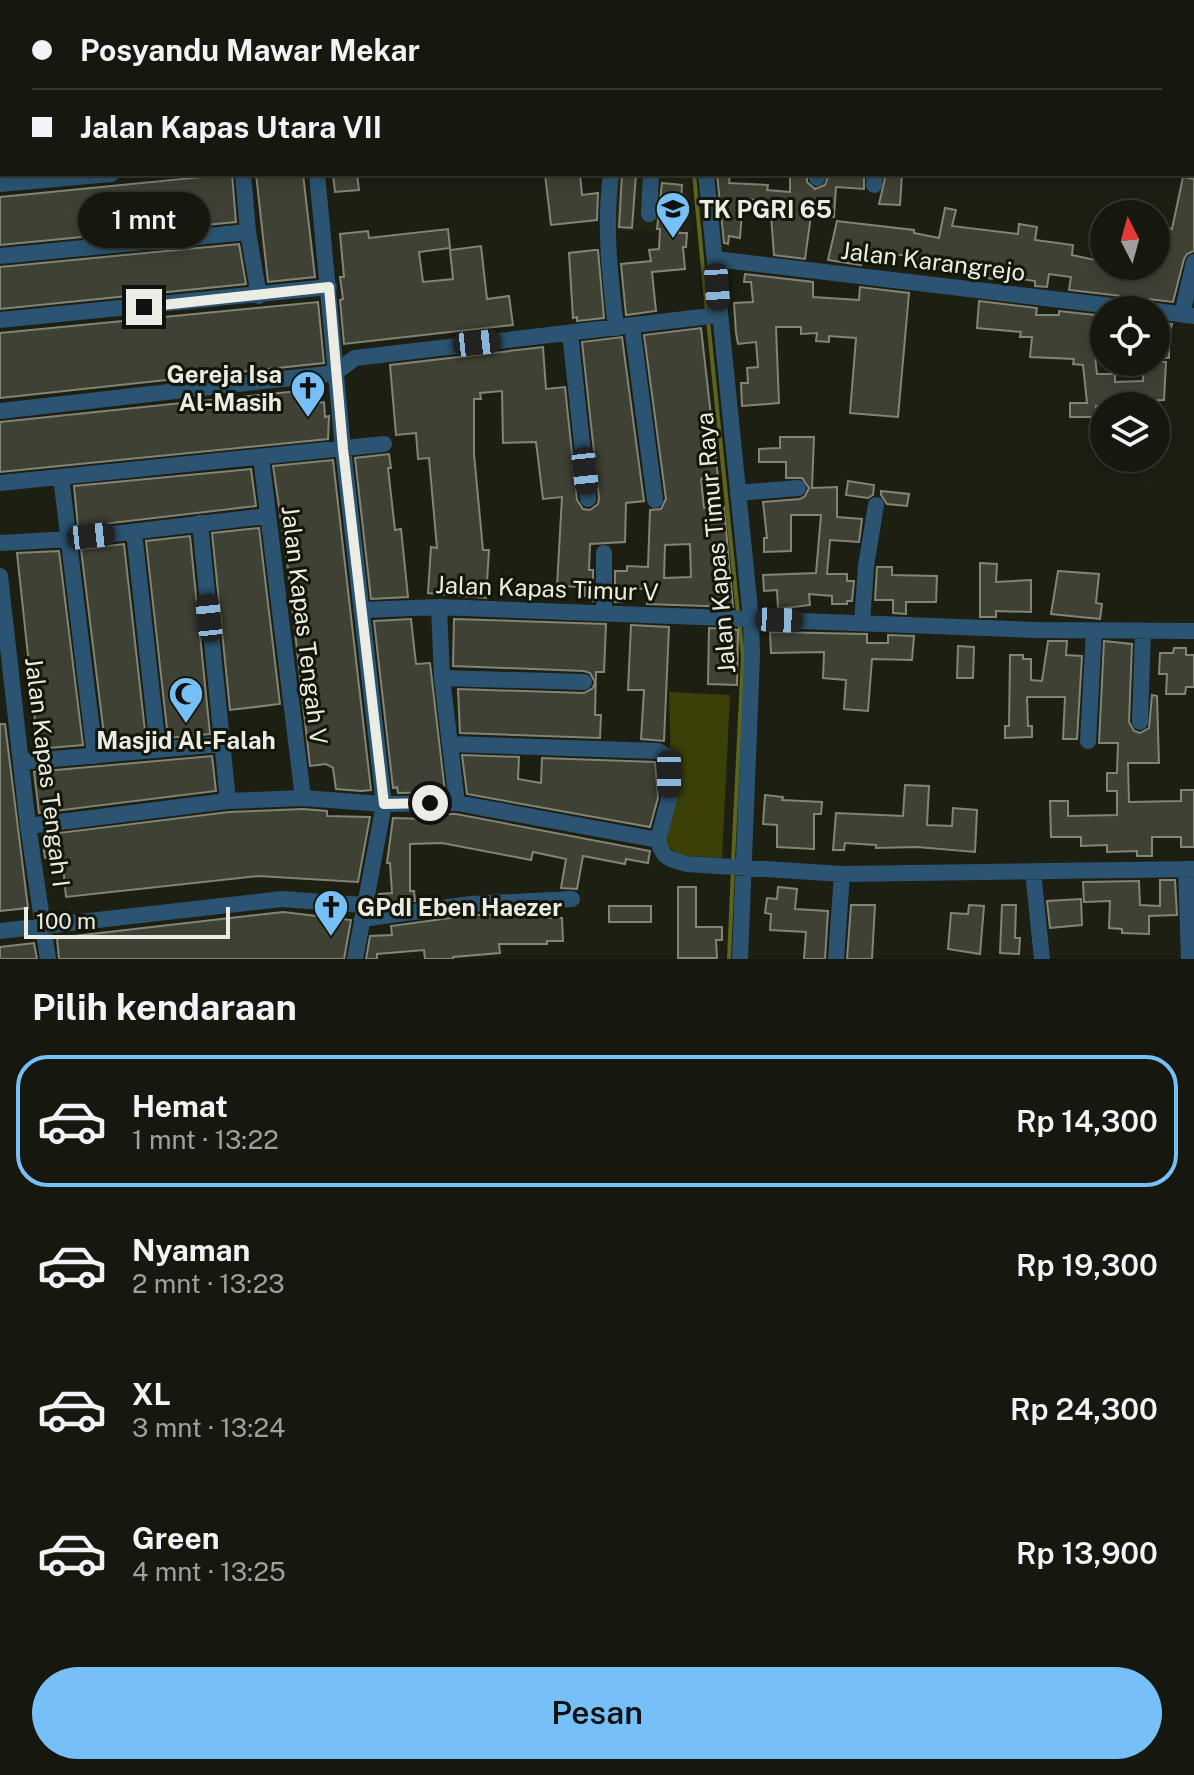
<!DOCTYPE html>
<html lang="id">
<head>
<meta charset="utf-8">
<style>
  body { margin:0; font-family:"Public Sans",sans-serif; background:#1f2017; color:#f1f3f6; height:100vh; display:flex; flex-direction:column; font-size:30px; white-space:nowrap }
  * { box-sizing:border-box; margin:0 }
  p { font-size:26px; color:#9e9f9e }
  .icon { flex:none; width:44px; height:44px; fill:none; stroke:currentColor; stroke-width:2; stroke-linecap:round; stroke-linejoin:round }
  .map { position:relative; height:959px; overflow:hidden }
  .panel { display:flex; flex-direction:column; background:#16170e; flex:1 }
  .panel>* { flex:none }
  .hud { position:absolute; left:0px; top:0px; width:1194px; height:176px; box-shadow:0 4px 12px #0003,0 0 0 2px #35362e; display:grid; align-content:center; height:176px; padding:0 32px; background:#16170e }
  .needle { width:52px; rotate:354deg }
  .tools { position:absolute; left:1090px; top:200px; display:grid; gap:16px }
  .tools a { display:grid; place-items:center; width:80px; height:80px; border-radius:50%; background:#16170e; box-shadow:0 4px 12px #0003,0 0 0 2px #35362e; font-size:40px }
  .scale { position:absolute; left:24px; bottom:20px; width:206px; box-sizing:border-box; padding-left:8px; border:4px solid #ebece4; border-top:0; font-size:22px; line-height:28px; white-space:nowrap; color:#ebece4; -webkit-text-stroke:6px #15160a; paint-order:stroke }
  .end { position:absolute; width:36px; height:36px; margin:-18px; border:10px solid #ebece4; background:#111; box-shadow:0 0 0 4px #111 }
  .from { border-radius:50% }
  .bubble { position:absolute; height:56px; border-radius:28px; background:#16170e; box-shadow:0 4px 12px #0003,0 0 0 2px #35362e; font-size:26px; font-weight:600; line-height:56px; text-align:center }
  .car { position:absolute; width:24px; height:48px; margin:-24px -12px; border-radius:10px; box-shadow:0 0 6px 2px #0007; background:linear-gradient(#222 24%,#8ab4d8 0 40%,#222 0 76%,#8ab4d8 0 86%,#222 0) }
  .hud b { display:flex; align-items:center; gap:28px; height:76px; font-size:30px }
  .hud b+b { border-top:2px solid #35362e }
  .hud i { width:20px; height:20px; background:#f1f3f6 }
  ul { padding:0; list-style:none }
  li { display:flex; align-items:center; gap:24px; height:132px; margin:0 16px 12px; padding:0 16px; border:4px solid transparent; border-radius:32px }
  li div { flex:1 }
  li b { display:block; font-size:30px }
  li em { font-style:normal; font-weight:600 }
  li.active { border-color:#76c0f7 }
  li>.icon { width:72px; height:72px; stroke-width:1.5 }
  h2 { padding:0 32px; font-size:36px; line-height:96px }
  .action { display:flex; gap:16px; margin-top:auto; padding:16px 32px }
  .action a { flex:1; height:92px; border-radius:48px; background:#76c0f7; color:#111; font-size:32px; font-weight:600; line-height:92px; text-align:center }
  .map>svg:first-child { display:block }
</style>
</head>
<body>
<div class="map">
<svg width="1194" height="959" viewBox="0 0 1194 959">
  <rect width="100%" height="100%" fill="#1e1f13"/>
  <path fill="#232512" d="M615,174H688L692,232L611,230Z"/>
  <path fill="#3c4008" d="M669,692L730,695L722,858L678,855L663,841L672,802Z"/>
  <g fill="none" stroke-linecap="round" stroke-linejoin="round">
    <path stroke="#5e641d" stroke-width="4" d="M677,0V2
      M694,174L707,311
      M708,320L738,613
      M733,861L743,656L739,622
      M729,959L733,869"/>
  </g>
  <path fill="#3f4134" stroke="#828475" stroke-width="2" fill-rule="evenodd" d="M232,174L236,222L0,245V197Z
    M256,174H303L315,277L268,282Z
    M333,174H357L359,190L335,192Z
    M545,174H580L582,195L598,193L597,220L551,225Z
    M622,174H636L632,228L619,227Z
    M717,174H730L729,183L768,185L767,190L790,192V174H807V182L815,189L825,185L829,174L864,176V189L836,187L834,217L811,215L805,259L774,255L770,202L767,201L743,199L740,238L729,236L728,244L724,243Z
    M886,174H902L900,205L879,204Z
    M1183,177L1194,179V251L1187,254L1184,259L1173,302L1069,290L1071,277L1049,274L1047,287L1035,286V281L994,275V279L969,275L912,263L913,256L873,253L872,258L863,256L861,265L828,260L837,221L914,230V233L939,238L945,208L956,210L952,226L1018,234L1019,224L1037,227L1035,240L1073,245L1072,255L1104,262V266H1156L1161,226L1172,229Z
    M662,183L682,185L679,233H687L686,247H683L685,269L652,272L656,311L626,315L621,264L651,261L649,250L659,249L660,229H657Z
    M448,229L450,248L419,252L423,282L453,279L450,250L481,246L487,299L509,296L513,325L344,344L340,300L343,299L340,277H344L340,234L368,231L369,238Z
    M239,244L246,284L0,309V267Z
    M595,250H598L604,318L577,321V317L573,318L569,253Z
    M745,274L813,282V297L859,300L860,287L909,293L898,417L850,413L856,338L829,336V342L816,341L817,333L801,334V327H776L779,403L742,406L741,383H748L747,368L758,367L756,342L738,344L736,333L734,303L753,302L751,282H744Z
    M979,301L1037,308L1036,315H1059V311L1104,316L1101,348L1094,347L1097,374H1115V382L1143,381L1144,362H1166L1164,400L1143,401V395L1115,398V406H1096V417H1070V403H1087L1083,365L1073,364L1074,359L1030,357L1032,337H1020L1021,332L977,328Z
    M318,302L324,363L0,398V333Z
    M1156,322L1172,324L1169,334V358H1156Z
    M701,328L718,477L701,479L704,508L724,507L733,607L647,604V589L622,588V602H615V571H627V566L648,567L650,510L661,509L666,499L644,335ZM690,544L691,577L664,578L665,545Z
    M622,337L644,501L626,503L625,542L590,544L589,570H593V602L591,596H585V587L557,586L562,497L543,499L536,442L503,443L502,391L480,393L481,399H474V454L483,550H489L486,598L428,593L431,547L437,548L429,458L418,459L416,433L396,435L390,365L543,347L546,389L565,387L577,500L583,509L590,510L598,504L599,498L582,342Z
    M298,391L300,405L324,402L325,417L329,416L328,439L0,472V422Z
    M780,437H814L812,488L837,487V517L862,519L859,542L830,540L827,574H847V581H854L852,601H847V604H832V596L809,594L810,605L778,609L777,590L764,591L763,575L816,573L821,515H791V551L764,552V538H767L763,502L800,499L805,496L809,488L802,478H786V462H759V449L780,448Z
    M389,454L391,468H388L395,530L401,529L408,597L371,599L355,458Z
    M333,460L371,790L361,791L336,789L333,768L326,764L310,766L287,561L273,466Z
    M251,469L256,506L78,527L74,486Z
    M848,481L874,485L873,495L868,498L846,495Z
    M881,491L909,494L907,506L887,504L881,495Z
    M259,528L280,704L230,710L212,533Z
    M190,536L210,734L168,738L146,541Z
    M124,544L146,740L105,743L81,549Z
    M59,551L83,745L38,749L17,553Z
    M980,563L997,564L996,582L1031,580V612L996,611V617H980Z
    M877,567H892V575L937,576L936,602H906V614L893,613V600H875Z
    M1058,571L1099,574L1096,603L1102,604L1100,619L1051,614Z
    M411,619L416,664L430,663L445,792L398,793L397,787L393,788L374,621Z
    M454,619L606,624L604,672H596L595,715H601L600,738L460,733L458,689L584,693L593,688L595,682L590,673L584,671L453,666Z
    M631,625L669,627L664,741L641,739L644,690H628Z
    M709,628L738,630L737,685L708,684Z
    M770,632L867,634V643H888V635L914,636L912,660L872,659L868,711L844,709L846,680L823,678L824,652L771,653Z
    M1048,641H1067L1066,655L1082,656L1077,739H1063L1065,697H1027L1028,726H1032V737L1005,738V726H1009L1010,655H1023V659H1031V680L1042,681Z
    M1104,641L1132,644L1129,722L1134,731L1140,733L1149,728L1152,695L1157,696L1159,763H1128L1129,802L1181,801V790H1194V847H1181V837H1152V856H1137V851L1107,852V845L1081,846V837H1051L1050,801H1068V816L1117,815V791H1107V773H1117L1118,743H1099Z
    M958,646L974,647L973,678H957Z
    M1174,648H1186V655H1194V687H1186L1185,694H1166L1167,674H1159L1160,653H1173Z
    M0,724H5L28,908L0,911Z
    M462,755L519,757L518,779L541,783L542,758L655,762L658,798L650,827L467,794Z
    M212,756L216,791L39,813L34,772Z
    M905,785L929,786L927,825L952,826L953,808L977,810L975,852L917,847L876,848V845L845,843L844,850H833L836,813L903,816Z
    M765,795L783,797L782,800L822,802L821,814H814V849L777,847V825L763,824Z
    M303,809L327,811V816L370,817L358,882L258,876L66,897L62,856L45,858L42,835L229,812Z
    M427,814H456L650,851L648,863L626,859L625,864L583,856L577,889L561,888L566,859L533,852L531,860L442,843L410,844V891H414L415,901L381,905L379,894L392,893L390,863H387L393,818L427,819Z
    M1160,880H1175L1177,915L1149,916V934L1122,933V929L1109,928L1110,901L1084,902L1083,882L1139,881L1140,905L1160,906Z
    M678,887H696V927H722V940H716L717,958H678Z
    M778,887L797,889L795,909L828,911L825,959H804L806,932L770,930L771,914L765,913L767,898L777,899Z
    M1081,899L1082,925L1050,928L1047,901Z
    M851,905H875L872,959H847Z
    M969,905L984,906L980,954L948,949L951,913L968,914Z
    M1002,905H1016L1015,938H1020L1019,954L1000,953Z
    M609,906H651V922H609Z
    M283,912L351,920L344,959H59L57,938Z
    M547,914V918H562L563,941H547V944H499L500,953L453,957V959H425L424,950L377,954V959H366L370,936L392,935L391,926L472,915Z
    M34,943L37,959H0V947Z"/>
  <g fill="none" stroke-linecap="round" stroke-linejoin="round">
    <path stroke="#2a5472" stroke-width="16" d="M154,0L155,2
      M223,0V2
      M300,0V2
      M373,0V2
      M689,0V2
      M1069,0L1092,2
      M122,2L135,0
      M871,2V0
      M1192,10L1194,11
      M0,16L2,15
      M0,112L2,111
      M243,174L248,232L259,296
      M317,174L343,449L384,804L355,959
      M611,174C604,226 610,276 616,328
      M706,174L751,619L752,655L740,959
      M817,178L818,174
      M0,184L111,174
      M874,185L875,174
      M649,214L651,174
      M0,256L248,232
      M715,259L1146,310
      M1156,311L1194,316
      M1182,314L1194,262
      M0,320L329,287
      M632,326L655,500
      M570,333L588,499
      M0,411L335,373L355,358L719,315
      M261,457L303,798
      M61,477L95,756
      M0,483L384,444
      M738,493L798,488
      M200,523L228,801
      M134,532L158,749
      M0,543L70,539L267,516
      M604,553V613
      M0,576L28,826L48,959
      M439,607L442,678L457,803
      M361,610L439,607L1036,630L1194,631
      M862,623L866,566L876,505
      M442,678L584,682
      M1140,722L1143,631
      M1088,741L1094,631
      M451,744L658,751L667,756L669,799L658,840
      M21,762L222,744
      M28,826L228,801L303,798L384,804L457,803L658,840C662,858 670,860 687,864L842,874L1194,869
      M1186,869L1189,959
      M1033,871L1042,959
      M362,919L471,904L572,899
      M0,931L282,899L364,905
      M836,959L842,874"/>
  </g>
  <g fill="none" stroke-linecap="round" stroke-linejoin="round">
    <path stroke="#ebece4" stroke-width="10" d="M144,307L329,287L343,449L384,804L430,803"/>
  </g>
  <defs>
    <symbol id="school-pin" viewBox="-11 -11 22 30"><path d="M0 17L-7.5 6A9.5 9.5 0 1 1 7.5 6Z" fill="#76c0f7" stroke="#15160a"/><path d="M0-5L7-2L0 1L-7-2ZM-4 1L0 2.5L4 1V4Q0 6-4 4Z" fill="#111"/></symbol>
    <symbol id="church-pin" viewBox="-11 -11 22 30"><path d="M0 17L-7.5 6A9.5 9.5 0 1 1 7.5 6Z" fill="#76c0f7" stroke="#15160a"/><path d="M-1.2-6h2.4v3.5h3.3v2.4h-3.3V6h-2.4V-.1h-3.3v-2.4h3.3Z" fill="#111"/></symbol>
    <symbol id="mosque-pin" viewBox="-11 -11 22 30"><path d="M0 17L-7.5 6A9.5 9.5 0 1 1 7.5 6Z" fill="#76c0f7" stroke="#15160a"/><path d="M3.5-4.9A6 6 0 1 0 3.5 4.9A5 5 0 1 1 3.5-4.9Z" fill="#111"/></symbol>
  </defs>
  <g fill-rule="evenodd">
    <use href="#school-pin" x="653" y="189" width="40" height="54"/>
    <use href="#church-pin" x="288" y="368" width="40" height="54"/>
    <use href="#mosque-pin" x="166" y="674" width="40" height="54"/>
    <use href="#church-pin" x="311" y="887" width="40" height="54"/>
  </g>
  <g text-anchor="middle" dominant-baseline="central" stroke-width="6" stroke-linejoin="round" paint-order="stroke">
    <g font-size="24" font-weight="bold" fill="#ebece4" stroke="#15160a" text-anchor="start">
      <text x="699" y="209">TK PGRI 65</text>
      <text x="282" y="374" text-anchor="end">Gereja Isa<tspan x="282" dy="28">Al-Masih</tspan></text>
      <text x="186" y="740" text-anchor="middle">Masjid Al-Falah</text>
      <text x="357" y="907">GPdI Eben Haezer</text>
    </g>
    <g font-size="24" fill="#ebece4" stroke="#15160a">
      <text transform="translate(933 261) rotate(7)">Jalan Karangrejo</text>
      <text transform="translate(715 543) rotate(-95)">Jalan Kapas Timur Raya</text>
      <text transform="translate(547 588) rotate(2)">Jalan Kapas Timur V</text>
      <text transform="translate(305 625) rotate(83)">Jalan Kapas Tengah V</text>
      <text transform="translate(48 772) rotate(83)">Jalan Kapas Tengah I</text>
    </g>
  </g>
</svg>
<div class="tools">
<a><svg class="needle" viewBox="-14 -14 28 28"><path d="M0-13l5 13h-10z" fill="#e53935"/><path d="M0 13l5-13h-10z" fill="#9e9f9e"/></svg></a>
<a><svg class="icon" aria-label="locate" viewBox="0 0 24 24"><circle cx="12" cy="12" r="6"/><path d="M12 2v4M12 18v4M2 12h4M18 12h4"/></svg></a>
<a><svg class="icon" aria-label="layers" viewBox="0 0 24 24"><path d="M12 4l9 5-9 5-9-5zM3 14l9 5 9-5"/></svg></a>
</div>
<div class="scale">100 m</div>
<i class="end from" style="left:430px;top:803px"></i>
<i class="end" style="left:144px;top:307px"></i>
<div class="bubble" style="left:78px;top:192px;width:132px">1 mnt</div>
<i class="car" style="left:717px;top:287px;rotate:176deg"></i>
<i class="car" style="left:477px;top:343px;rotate:84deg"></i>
<i class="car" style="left:585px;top:471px;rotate:174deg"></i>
<i class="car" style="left:91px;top:536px;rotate:84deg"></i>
<i class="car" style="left:209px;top:618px;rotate:354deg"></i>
<i class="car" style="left:779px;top:620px;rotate:92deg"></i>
<i class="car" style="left:669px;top:774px;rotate:180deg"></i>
<div class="hud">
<b><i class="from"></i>Posyandu Mawar Mekar</b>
<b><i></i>Jalan Kapas Utara VII</b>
</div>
</div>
<section class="panel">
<h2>Pilih kendaraan</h2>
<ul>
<li class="active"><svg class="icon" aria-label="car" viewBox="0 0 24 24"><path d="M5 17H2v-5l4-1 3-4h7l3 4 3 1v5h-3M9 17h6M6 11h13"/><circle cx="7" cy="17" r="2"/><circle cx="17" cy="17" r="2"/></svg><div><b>Hemat</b><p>1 mnt · 13:22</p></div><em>Rp 14,300</em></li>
<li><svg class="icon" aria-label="car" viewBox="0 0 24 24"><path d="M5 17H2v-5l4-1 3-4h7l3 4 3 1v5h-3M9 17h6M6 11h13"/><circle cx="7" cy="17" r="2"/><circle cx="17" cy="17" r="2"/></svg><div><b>Nyaman</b><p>2 mnt · 13:23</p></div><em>Rp 19,300</em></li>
<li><svg class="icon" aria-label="car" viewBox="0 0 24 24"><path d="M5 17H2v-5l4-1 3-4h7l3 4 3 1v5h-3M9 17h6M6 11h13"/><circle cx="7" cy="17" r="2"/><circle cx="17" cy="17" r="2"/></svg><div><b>XL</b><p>3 mnt · 13:24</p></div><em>Rp 24,300</em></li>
<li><svg class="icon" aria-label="car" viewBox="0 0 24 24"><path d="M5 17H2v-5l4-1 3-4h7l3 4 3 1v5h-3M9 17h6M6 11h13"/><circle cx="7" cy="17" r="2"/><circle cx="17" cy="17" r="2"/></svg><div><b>Green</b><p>4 mnt · 13:25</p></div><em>Rp 13,900</em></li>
</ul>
<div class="action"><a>Pesan</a></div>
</section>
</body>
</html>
